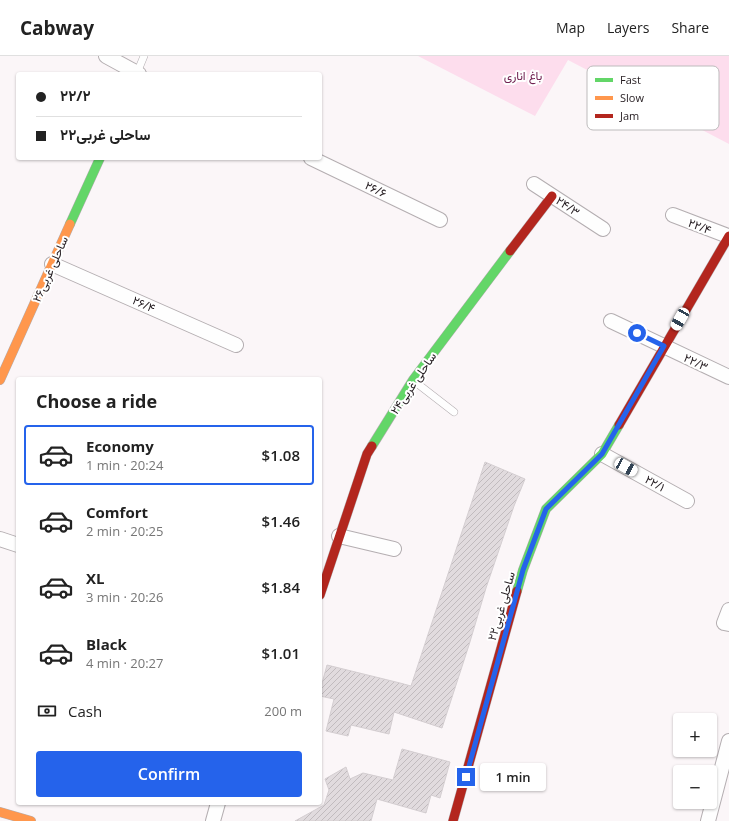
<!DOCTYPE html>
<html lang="en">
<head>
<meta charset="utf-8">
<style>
  body { margin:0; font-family:"Open Sans",Vazirmatn,sans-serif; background:#f6f6f6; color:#222; height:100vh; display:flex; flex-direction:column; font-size:15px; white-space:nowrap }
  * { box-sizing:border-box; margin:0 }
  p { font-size:13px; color:#767676 }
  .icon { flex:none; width:22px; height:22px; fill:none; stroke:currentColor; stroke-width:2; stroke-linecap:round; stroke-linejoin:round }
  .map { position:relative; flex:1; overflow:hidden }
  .side { position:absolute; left:16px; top:321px; width:306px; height:428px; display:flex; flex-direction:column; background:#fff; border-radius:4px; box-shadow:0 1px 3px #0004 }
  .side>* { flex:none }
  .top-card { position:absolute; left:16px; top:16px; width:306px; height:88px; border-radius:4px; box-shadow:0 1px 3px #0004; display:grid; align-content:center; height:88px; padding:0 20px; background:#fff }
  .controls { position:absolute; left:673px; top:657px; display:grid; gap:8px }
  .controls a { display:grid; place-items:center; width:44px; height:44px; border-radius:4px; background:#fff; box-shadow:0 1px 3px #0004; font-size:20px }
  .end { position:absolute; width:18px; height:18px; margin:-9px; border:5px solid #2563eb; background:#fff; box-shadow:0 0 0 2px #fff }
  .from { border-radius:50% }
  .bubble { position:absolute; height:28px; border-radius:4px; background:#fff; box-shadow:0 1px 3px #0004; font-size:13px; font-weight:600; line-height:28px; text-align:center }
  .car { position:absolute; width:12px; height:24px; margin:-12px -6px; border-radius:5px; box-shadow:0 0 3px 1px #0007; background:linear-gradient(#fff 24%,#345 0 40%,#fff 0 76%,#345 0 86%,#fff 0) }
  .top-card b { display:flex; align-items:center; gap:14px; height:38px; font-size:15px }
  .top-card b+b { border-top:1px solid #e0e0e0 }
  .top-card i { width:10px; height:10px; background:#222 }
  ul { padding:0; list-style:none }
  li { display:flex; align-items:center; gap:12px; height:60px; margin:0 8px 6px; padding:0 12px; border:2px solid transparent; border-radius:4px }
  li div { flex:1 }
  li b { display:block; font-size:15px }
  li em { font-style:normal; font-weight:600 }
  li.current { border-color:#2563eb }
  li>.icon { width:36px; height:36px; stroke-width:1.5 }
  h2 { padding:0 20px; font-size:18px; line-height:48px }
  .pay { display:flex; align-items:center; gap:10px; height:44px; padding:0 20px; font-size:15px }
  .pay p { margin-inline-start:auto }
  .cta { display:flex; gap:8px; margin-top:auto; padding:8px 20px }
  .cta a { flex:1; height:46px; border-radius:4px; background:#2563eb; color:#fff; font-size:16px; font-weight:600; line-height:46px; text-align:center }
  header { display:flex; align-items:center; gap:24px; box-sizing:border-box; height:56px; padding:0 20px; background:#fff; border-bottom:1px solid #e0e0e0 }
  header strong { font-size:19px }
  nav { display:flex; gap:22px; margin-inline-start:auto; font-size:14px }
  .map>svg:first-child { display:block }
</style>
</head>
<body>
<header>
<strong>Cabway</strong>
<nav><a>Map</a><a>Layers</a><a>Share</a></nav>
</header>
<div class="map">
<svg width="729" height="765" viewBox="0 0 729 765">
  <defs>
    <pattern id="building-hatch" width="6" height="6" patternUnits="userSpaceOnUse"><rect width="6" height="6" fill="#e1dbde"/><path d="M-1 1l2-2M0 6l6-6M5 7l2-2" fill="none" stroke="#c1bbbe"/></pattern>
  </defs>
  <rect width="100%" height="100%" fill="#fbf6f8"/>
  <path fill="#fddded" d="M418,0H729V88L568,4L535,60Z"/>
  <path fill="url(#building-hatch)" stroke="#d4ced1" d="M485,406L525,423L514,450L486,532L469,589L442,672L394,656L389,678L351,669L348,680L326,675L334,643L320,640V635L327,609L400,627L411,630Z
    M402,693L450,706L440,742L431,739L426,757L377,743L371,765H295L324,749L329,734L325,723L346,711L350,723L363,717L393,724Z"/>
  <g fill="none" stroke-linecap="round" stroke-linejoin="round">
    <defs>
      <path id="lane" d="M137,17L144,0
        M414,325L454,356"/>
      <path id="street" d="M106,0L139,18
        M311,102L440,164
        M534,128L603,173
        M673,159L728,180
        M52,208L236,289
        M611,265L729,321
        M602,398L687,445
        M339,480L394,493
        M0,483L18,489
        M729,554L724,567L729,568
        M213,765L218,747
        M708,765L729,685"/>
      <path id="fast" d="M70,168L100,102
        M372,390L413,324L510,195
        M517,535L523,514L546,453L602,398L619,369"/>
      <path id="slow" d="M0,324L70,168
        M0,756L31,765"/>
      <path id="jam" d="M510,195L552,140
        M619,369L729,180
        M320,539L367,398L372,390
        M453,765L517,535"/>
    </defs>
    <use href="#lane" stroke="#b4aeb1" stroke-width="8"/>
    <use href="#street" stroke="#b4aeb1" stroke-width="16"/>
    <use href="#fast" stroke="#b4aeb1" stroke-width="10"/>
    <use href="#slow" stroke="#b4aeb1" stroke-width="10"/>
    <use href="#jam" stroke="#b4aeb1" stroke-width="10"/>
    <use href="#lane" stroke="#fefefe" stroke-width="7"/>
    <use href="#street" stroke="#fefefe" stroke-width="14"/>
    <use href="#fast" stroke="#63d668" stroke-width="9"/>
    <use href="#slow" stroke="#ff974d" stroke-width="9"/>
    <use href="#jam" stroke="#b3261e" stroke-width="9"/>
  </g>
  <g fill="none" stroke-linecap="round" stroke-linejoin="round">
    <path stroke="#2563eb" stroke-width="5" d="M466,721L523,514L546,453L602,398L664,290L637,277"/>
  </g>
  <g text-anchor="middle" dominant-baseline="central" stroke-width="4" stroke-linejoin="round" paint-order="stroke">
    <g font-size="12" fill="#702151" stroke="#fff">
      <text x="523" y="19">باغ اناری</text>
    </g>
    <g font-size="12" fill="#241c20" stroke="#fff">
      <text transform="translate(376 133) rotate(26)">۲۶/۶</text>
      <text transform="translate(568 150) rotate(33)">۲۴/۳</text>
      <text transform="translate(700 170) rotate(21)">۲۲/۴</text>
      <text transform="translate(50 213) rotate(-66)">ساحلی غربی۲۶</text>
      <text transform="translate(144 248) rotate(24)">۲۶/۴</text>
      <text transform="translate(696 306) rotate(25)">۲۲/۳</text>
      <text transform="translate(413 327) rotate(-56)">ساحلی غربی۲۴</text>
      <text transform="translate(655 427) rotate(29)">۲۲/۱</text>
      <text transform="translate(501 550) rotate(-74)">ساحلی غربی۲۲</text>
    </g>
  </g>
  <rect x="587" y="10" width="132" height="64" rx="6" fill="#fff" stroke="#bdbbbc" stroke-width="1"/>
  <rect x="595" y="22" width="18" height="4" fill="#63d668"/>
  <rect x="595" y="40" width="18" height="4" fill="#ff974d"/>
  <rect x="595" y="58" width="18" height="4" fill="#b3261e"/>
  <g font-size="11" fill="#241c20">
    <text x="620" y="28">Fast</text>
    <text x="620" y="46">Slow</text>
    <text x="620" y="64">Jam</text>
  </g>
</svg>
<div class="controls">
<a>+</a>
<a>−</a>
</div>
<i class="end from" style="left:637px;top:277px"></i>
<i class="end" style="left:466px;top:721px"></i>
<div class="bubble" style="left:480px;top:707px;width:66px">1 min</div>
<i class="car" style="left:680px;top:263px;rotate:210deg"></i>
<i class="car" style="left:626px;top:411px;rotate:119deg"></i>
<div class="top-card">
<b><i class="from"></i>۲۲/۲</b>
<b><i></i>ساحلی غربی۲۲</b>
</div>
<section class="side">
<h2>Choose a ride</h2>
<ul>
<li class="current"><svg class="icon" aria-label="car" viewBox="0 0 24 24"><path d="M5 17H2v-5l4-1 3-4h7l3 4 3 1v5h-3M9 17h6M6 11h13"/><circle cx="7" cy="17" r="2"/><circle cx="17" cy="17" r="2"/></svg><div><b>Economy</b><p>1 min · 20:24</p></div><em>$1.08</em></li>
<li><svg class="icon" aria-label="car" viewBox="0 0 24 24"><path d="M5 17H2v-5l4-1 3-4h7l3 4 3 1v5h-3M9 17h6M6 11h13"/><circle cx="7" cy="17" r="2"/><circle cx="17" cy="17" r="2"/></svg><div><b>Comfort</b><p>2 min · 20:25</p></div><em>$1.46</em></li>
<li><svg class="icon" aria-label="car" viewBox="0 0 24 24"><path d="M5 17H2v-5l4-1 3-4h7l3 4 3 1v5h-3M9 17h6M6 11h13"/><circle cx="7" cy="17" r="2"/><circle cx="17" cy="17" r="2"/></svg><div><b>XL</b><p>3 min · 20:26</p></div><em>$1.84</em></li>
<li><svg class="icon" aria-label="car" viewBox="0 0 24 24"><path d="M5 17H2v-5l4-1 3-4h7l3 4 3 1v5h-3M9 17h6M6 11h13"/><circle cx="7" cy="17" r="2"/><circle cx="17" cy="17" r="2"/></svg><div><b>Black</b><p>4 min · 20:27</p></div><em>$1.01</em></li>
</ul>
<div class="pay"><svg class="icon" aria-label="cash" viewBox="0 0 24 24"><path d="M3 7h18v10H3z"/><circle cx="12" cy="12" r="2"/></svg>Cash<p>200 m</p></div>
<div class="cta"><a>Confirm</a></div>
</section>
</div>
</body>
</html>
